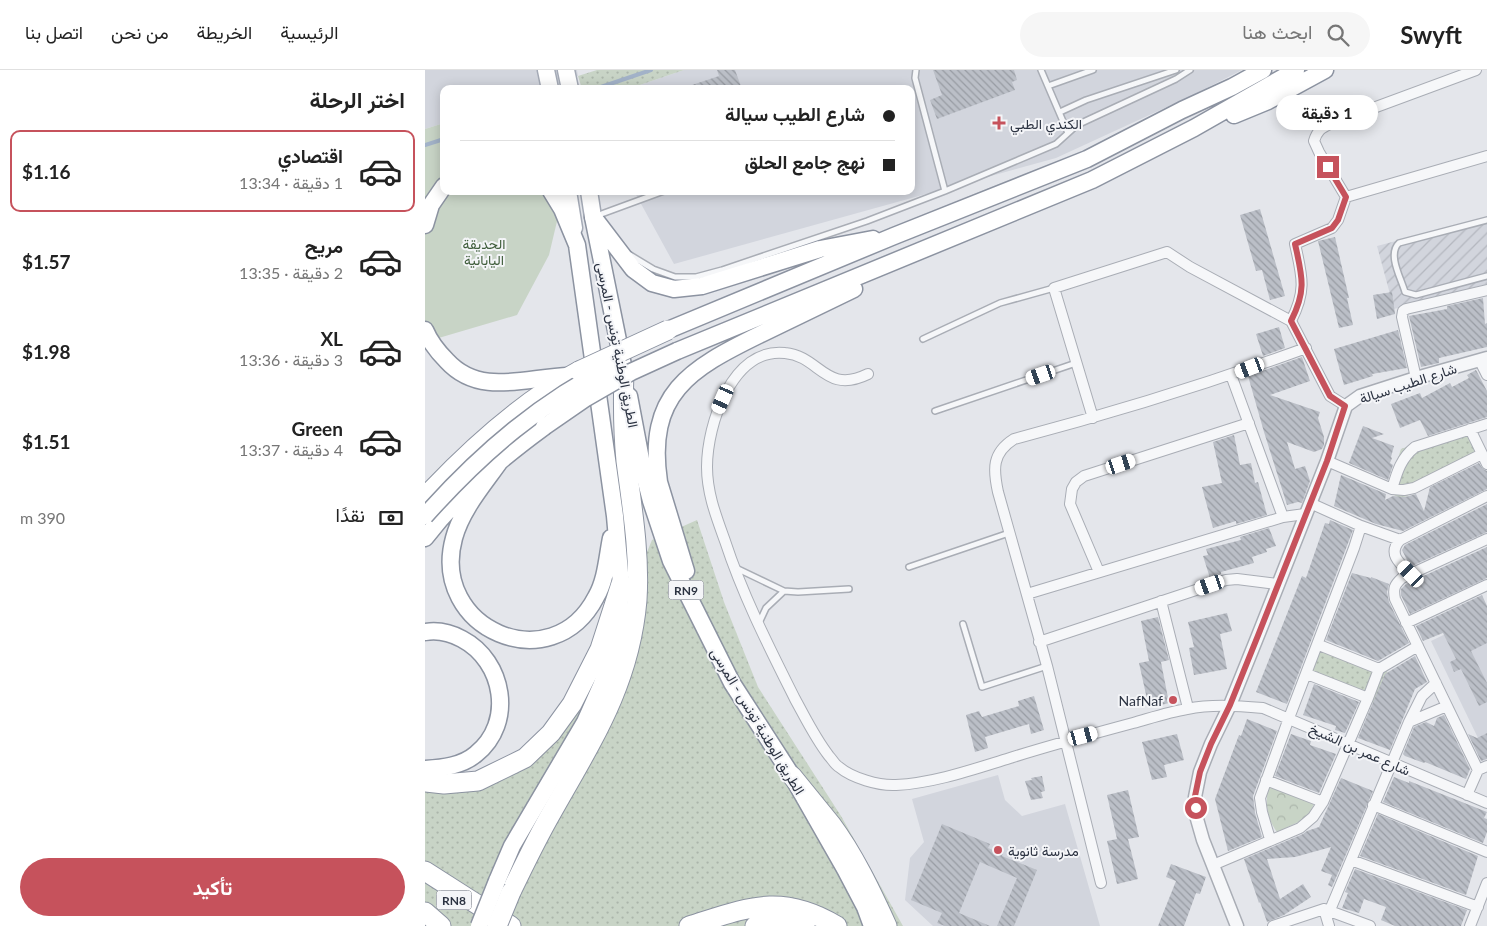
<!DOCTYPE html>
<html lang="ar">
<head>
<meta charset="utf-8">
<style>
  body { margin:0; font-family:Lato,Vazirmatn,sans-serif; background:#f6f6f6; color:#222; direction:rtl; height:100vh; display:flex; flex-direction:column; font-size:19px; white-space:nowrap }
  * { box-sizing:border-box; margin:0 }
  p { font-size:16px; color:#767676 }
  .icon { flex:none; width:28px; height:28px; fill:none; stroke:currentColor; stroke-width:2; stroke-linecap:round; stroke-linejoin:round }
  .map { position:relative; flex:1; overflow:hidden; direction:ltr }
  .side { display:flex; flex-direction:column; background:#fff; width:425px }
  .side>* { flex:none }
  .hud { position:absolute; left:15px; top:15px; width:475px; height:110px; border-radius:10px; box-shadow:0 2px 12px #0003; direction:rtl; display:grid; align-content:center; height:110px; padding:0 20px; background:#fff }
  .end { position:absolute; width:22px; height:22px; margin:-11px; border:6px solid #c6525c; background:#fff; box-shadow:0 0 0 2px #fff }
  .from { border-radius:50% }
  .bubble { position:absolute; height:35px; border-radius:18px; background:#fff; box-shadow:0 2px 12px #0003; font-size:16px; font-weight:700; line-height:35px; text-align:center; direction:rtl }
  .car { position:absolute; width:15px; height:30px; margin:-15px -8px; border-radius:6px; box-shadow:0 0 4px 1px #0007; background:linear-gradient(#fff 24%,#345 0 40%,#fff 0 76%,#345 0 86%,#fff 0) }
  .hud b { display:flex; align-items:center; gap:18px; height:48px; font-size:19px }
  .hud b+b { border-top:1px solid #e0e0e0 }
  .hud i { width:12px; height:12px; background:#222 }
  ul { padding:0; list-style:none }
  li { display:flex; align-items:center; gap:15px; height:82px; margin:0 10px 8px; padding:0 10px; border:2px solid transparent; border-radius:10px }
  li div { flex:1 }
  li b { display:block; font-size:19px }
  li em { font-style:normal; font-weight:700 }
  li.on { border-color:#c6525c }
  li>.icon { width:45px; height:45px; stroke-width:1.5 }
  h2 { padding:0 20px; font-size:22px; line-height:60px }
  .pay { display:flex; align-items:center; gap:12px; height:55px; padding:0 20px; font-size:19px }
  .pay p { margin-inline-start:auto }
  .primary-button { display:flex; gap:10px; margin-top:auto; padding:10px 20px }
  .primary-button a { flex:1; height:58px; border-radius:30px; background:#c6525c; color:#fff; font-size:20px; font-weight:700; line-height:58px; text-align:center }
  header { display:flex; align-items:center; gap:30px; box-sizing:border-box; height:70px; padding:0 25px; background:#fff; border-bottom:1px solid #e0e0e0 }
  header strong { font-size:24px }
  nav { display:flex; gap:28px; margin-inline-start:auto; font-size:18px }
  .search { width:350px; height:45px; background:#f6f6f6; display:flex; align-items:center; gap:12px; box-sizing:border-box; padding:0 18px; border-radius:28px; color:#767676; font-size:19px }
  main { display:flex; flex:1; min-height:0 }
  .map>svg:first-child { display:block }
</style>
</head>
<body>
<header>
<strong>Swyft</strong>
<div class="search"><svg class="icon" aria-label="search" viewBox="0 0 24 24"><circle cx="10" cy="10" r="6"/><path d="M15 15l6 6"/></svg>ابحث هنا</div>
<nav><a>الرئيسية</a><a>الخريطة</a><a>من نحن</a><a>اتصل بنا</a></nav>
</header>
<main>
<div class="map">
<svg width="1062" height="856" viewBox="0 0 1062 856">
  <defs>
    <pattern id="industrial-furrows" width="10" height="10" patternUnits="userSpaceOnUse" patternTransform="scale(1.25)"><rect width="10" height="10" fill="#d2d5dd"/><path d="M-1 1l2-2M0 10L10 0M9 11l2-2" fill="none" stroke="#b4b7bf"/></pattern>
    <pattern id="grass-dots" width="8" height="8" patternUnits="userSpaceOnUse" patternTransform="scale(1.25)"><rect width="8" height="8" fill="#c8d4c6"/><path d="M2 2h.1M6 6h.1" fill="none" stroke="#acb6ab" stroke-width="1.8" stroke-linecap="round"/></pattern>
    <pattern id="forest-crowns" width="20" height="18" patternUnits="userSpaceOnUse" patternTransform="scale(1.25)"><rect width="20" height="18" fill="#c8d4c6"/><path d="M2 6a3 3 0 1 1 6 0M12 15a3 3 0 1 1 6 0" fill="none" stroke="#acb6ab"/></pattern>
    <pattern id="building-back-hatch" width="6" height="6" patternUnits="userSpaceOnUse" patternTransform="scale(1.25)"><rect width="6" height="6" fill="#bbbfc7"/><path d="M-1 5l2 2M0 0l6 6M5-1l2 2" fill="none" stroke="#989ca3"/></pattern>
  </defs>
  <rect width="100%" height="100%" fill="#e4e6eb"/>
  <path fill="#d2d5dd" d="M0,0H152L153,6L122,19H19V53L0,59Z
    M259,0H817L770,24L631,88L249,194L209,121H486V19H203Z
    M1062,544V663L1053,668L1006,571Z
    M573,705L580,730L597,746L640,734L675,856H508L480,830L485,788L499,772L487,729Z"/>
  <path fill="url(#industrial-furrows)" d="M1062,147V214L969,239L952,176Z"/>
  <path fill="url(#grass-dots)" d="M172,0H259L203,19H157L153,6Z
    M1046,354L1062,385L976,429L962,421L976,379Z
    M272,450L299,532L333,617L416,746L478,856H0V717L19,719L135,666L157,637L227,470Z
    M891,571L963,599L950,634L878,606Z"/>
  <path fill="url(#forest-crowns)" d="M844,714L891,730L882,748L852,762C841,748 840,731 844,714Z"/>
  <path fill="#c8d4c6" d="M19,53V121H137L138,126L124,185L92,245L0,272V59Z"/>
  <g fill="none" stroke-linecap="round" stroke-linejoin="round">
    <path stroke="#a2b2c8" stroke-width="4" d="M170,19L226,0
      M0,75L19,69"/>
  </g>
  <path fill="url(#building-back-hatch)" d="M292,0H310L317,19H261V17L294,6Z
    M508,0H589L592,10L587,12L590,20L512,49L505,30L517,25Z
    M835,139L860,226L845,230L837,200L831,201L815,145Z
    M910,167L924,228H922L928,255L914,258L893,171Z
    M967,222L970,244L952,249L948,225Z
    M1058,228L1060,254L1062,253V277L1014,288V293L996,297L984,246L1022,239V236Z
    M854,257L860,278L838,286L831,264Z
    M973,260L982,298L947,304L948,306L919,315L909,279Z
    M877,287L885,311L845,325L895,342L893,348L899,367V375L897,379L889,382L862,372L870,399L880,396L885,411L877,433L873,432L862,435L839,362L823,306Z
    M1051,300L1062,321V347L1003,366L995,350L975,358L966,334L995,323L997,328L1025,313L1027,317L1044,308L1042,305Z
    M938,356L959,364L947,368L969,376L966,387L967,388L965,393L968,395L963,410L924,393Z
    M809,365L815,395L826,393L830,413L833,412L842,445L811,454V451L788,458L777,417L797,413L788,372Z
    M1054,393L1058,399L1062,401V419L978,461L951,454L909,436L916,405L961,424L960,430L968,426L980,427L991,424L999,441L1005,417Z
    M1062,434V462L987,496L983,492L977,480L980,475Z
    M905,450L928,460L862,634L831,622L877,506L881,508L900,453L904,454Z
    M844,458L851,476L841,479L842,482L827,487L829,493L796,502V504L785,508L778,486L783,485L781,479L816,470L815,467Z
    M1062,477V508L985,544L976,525V519L981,514Z
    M927,503L946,508V507L964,514L962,522L964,532L984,573L953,591L901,570Z
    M1057,525L1062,536V573L1046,581L1062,613V632L1054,636L1036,599L1029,602L1025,592L1031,589L1018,563L998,571L991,556Z
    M802,543L807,561L795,564L802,599L769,605L764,578L769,577L763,552Z
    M733,547L744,590L736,592L744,633L724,638L714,593L724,591L716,551Z
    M990,586L1002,612L990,619L965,680L933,668L960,604Z
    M889,614L934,632L920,663L910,660L911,656L878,645Z
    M609,626L619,660L606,664L604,654L560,667L563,678L550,682L541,645L554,641L557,647L594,636L593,631Z
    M1019,645L1045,699L1041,709L1000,692L999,693L980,686L978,684L989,657L1001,652L1009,656L1012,648Z
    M822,649L852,661L828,726L830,743L837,767L803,781L790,729L814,665L816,666Z
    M1062,663V689L1056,691L1043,664L1052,668Z
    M752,664L759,690L739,695L742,707L727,710L717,672Z
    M866,664L886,671L885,675L911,684L894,723L850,706Z
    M617,706L620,721L616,722L618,728L606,730L600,711L607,710L606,708Z
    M969,707L984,713V711L1062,742L1059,748L1062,749V762L1058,773L958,732Z
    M916,708L948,721L907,817L903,815L907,805L896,801L906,777L870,787L842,789L855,829L878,814L886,827L859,845L842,852L835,832L834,833L819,789L878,764L882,761L894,757Z
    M703,720L714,767L703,769L713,809L692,814L682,771L692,769L682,725Z
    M953,744L1053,786L1041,825L935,786Z
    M517,754L565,774L563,778L578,784L577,786L612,800L589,856H572L592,808L555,792L534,843L565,856H520L512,853L517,843L486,830Z
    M746,794L781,807L775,824L771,823L759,856H733L751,811L741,807Z
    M930,799L1042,840L1036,856H970L956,850L961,837L939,829L934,843L917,838L923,823L920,822Z"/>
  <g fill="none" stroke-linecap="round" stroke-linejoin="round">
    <defs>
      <path id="service" d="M491,0L490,8L520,121
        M616,0L643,63
        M623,16L668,0
        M635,42L661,30L751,0
        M171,146L239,121
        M1062,150L974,173C962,184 976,208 980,222L991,225L1062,206
        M205,185L228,199L250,207H271L297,200L442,151L520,121L631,74L652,55L751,9L765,0
        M498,269L575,233L629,218
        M510,341L651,293
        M484,497L584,463
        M311,498L359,521L341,538L334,553
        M359,521L373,522L424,519
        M538,554L557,617L622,596"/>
      <path id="minor" d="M921,127L1062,86
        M866,251C882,220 877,206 870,174L907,158L913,150L921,127L894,82L889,71C892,61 896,58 905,54L1051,0
        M1055,291L1062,305
        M443,304C400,325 395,286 360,283C307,277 282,355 282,397C282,423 291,446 300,471C318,526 344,577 370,629C381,649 390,668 404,686C407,689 410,695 414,697C427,708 454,716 471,715C510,713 549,699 585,688C626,675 667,664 708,653C726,648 744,642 762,639C787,634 813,636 838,638L1062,733
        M806,305L858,447
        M991,308L977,247L978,241L981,239L1062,220
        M668,348L629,218L742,182L765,197L866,251L905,326L921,336
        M1045,359L1062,394
        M902,391L967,419L979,420L989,418L1057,384
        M967,419C972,402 976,388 990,377L1062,354
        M885,433L936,456L975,470
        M674,502L645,434L647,419L651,412L659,406L824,353
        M986,504C975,494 962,484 975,470L1062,426
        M602,524L858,447L880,444
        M736,531L763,638
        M981,553L1062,515
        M614,572L801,510L812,509L852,514
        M894,575L954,599
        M882,604L943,628
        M984,652L1022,636
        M1053,700L970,529C968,519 969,515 977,508L1062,469
        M841,710L898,732
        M1042,725L1053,700L1062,696
        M948,735L1062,782
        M845,769L837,742L835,728L864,648L929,478L936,456
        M926,790L1053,837
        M788,795L875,758L888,747L898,732L943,628L954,599L993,576
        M676,813L622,596L573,422C568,399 567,383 589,369C688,343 785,313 881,278
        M899,839L904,856
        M905,840L984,652L997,626L1011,613
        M848,856L899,839L945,856
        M1045,856L1062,813"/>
      <path id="tertiary" d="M812,856L778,770L772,749L770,727L775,702L786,674L805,635L834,563L902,391L921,336L935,326L991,308L1062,288"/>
      <path id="primary" d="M121,0L125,19
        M141,0L145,19
        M143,121L149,158
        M164,121L168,147"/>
      <path id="trunk" d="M809,45L843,31L900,0
        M168,147L198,295
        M170,149L208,199L227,213L249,219L277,216L395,179L448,169
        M0,155L6,135L19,116
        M0,260C5,272 13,282 22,291C55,327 101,307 144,306
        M243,260L469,166L662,89L757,40L807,17L838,0
        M252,281L667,110L769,58L871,0
        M204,326L218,400L226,431L246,491L307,613L367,706L420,799L440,837L447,856
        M78,387C61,412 37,438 29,468C4,559 127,612 171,527C181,510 182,488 186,468
        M0,468C34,424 74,390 119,357
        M261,501L234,412C221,324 264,299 336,264C367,249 398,234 429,219
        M0,562C12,560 26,563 37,569C79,591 90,653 51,684C37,696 17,698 0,699
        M72,811L87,776L160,652L176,616L188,581L194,546L196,514L190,446L152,175L137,139L126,121"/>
      <path id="motorway" d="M0,427C45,379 96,332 154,301
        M367,706C380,722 393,738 406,754C429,785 446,821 462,856
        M0,712L19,714L53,711L100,688L126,663L147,634L175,579L196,514
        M0,801L86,856
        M86,822C99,795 112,768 127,742C167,671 205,614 212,530C215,484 207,437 201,391C198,361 198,331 199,300
        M0,842L16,856
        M264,856C322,838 355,822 412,856
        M330,856C347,851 363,851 380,856"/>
    </defs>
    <use href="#service" stroke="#a9adb5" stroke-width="8"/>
    <use href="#minor" stroke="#a9adb5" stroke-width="12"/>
    <use href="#tertiary" stroke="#a9adb5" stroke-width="15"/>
    <use href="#primary" stroke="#a4aab6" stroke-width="19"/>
    <use href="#trunk" stroke="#8c93a1" stroke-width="19"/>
    <use href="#motorway" stroke="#8c93a1" stroke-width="21"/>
    <use href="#service" stroke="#f6f7f9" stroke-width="5"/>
    <use href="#minor" stroke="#f6f7f9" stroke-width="10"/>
    <use href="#tertiary" stroke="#f6f7f9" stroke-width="12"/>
    <use href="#primary" stroke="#fff" stroke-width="16"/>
    <use href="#trunk" stroke="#fff" stroke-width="16"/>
    <use href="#motorway" stroke="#fff" stroke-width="19"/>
    <defs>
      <path id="trunk-bridge" d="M119,357L161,328L206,302L252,281
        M0,446C57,382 117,331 193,293
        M54,856L72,811"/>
      <path id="motorway-bridge" d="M154,301L243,260
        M72,856L86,822"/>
    </defs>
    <use href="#trunk-bridge" stroke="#8c93a1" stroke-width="19" stroke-linecap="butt"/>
    <use href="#motorway-bridge" stroke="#8c93a1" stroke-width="21" stroke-linecap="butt"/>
    <use href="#trunk-bridge" stroke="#fff" stroke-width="16"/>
    <use href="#motorway-bridge" stroke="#fff" stroke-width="19"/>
  </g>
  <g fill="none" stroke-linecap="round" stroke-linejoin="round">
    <path stroke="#c6525c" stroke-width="6" d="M771,738L770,726L775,702L786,674L805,635L834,563L902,391L920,336L905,326L866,251C882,220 877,206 870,174L907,158L913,150L921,127L903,97"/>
  </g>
  <g fill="#c6525c" stroke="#f4f5f8" stroke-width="2">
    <path d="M571.5 45.5h5v5h5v5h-5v5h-5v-5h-5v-5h5z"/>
    <circle cx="748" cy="630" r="5"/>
    <circle cx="573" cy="780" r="5"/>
  </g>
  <g text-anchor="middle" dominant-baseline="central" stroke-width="4" stroke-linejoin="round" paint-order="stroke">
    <g fill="#f4f5f8" stroke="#686d79" stroke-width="1">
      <rect x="243.5" y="510.5" width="35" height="19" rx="4"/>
      <rect x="11.5" y="820.5" width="35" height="19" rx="4"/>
    </g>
    <g font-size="12" font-weight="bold" fill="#2c3342">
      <text x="261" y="520">RN9</text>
      <text x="29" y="830">RN8</text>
    </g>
    <g font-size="14" fill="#2c3342" stroke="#f4f5f8" text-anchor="start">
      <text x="585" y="53">الكندي الطبي</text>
      <text x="738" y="630" text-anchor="end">NafNaf</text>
      <text x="583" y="780">مدرسة ثانوية</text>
    </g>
    <g font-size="14" fill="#3f5d3b" stroke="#f4f5f8">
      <text x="59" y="173">الحديقة<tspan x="59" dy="16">اليابانية</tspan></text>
    </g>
    <g font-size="14" fill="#2c3342" stroke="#f4f5f8">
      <text transform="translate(193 275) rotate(79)">الطريق الوطنية تونس - المرسى</text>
      <text transform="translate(983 313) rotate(-18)">شارع الطيب سيالة</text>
      <text transform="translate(333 651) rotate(59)">الطريق الوطنية تونس - المرسى</text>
      <text transform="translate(935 679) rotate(24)">شارع عمر بن الشيخ</text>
    </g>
  </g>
</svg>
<i class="end from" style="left:771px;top:738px"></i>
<i class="end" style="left:903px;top:97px"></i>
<div class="bubble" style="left:851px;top:25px;width:102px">1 دقيقة</div>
<i class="car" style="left:825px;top:298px;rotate:249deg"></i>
<i class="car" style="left:616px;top:305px;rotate:251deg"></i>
<i class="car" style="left:298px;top:329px;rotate:204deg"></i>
<i class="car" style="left:696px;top:394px;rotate:72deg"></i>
<i class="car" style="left:986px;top:504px;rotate:316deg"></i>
<i class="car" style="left:785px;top:515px;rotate:251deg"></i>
<i class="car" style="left:658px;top:666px;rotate:75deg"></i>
<div class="hud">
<b><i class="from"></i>شارع الطيب سيالة</b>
<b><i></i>نهج جامع الحلق</b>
</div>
</div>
<section class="side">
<h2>اختر الرحلة</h2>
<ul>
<li class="on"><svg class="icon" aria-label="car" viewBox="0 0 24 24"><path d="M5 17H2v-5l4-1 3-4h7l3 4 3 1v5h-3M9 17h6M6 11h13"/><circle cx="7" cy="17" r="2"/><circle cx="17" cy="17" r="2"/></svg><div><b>اقتصادي</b><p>1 دقيقة · 13:34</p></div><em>$1.16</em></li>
<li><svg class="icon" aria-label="car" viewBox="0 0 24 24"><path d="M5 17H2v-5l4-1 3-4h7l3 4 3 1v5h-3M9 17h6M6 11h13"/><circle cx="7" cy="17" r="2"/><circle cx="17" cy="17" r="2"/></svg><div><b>مريح</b><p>2 دقيقة · 13:35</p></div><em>$1.57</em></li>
<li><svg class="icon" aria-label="car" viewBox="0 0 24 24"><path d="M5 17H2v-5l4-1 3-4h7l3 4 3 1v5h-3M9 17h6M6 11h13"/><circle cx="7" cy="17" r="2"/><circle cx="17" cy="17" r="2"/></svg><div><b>XL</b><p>3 دقيقة · 13:36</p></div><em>$1.98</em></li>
<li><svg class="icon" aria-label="car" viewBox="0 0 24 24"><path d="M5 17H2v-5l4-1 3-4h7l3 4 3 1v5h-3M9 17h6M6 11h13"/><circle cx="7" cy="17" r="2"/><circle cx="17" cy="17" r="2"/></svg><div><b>Green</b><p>4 دقيقة · 13:37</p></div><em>$1.51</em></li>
</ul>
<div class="pay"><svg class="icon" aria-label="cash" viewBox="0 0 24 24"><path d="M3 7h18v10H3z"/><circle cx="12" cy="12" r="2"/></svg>نقدًا<p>390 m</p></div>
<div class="primary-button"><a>تأكيد</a></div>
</section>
</main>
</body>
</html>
